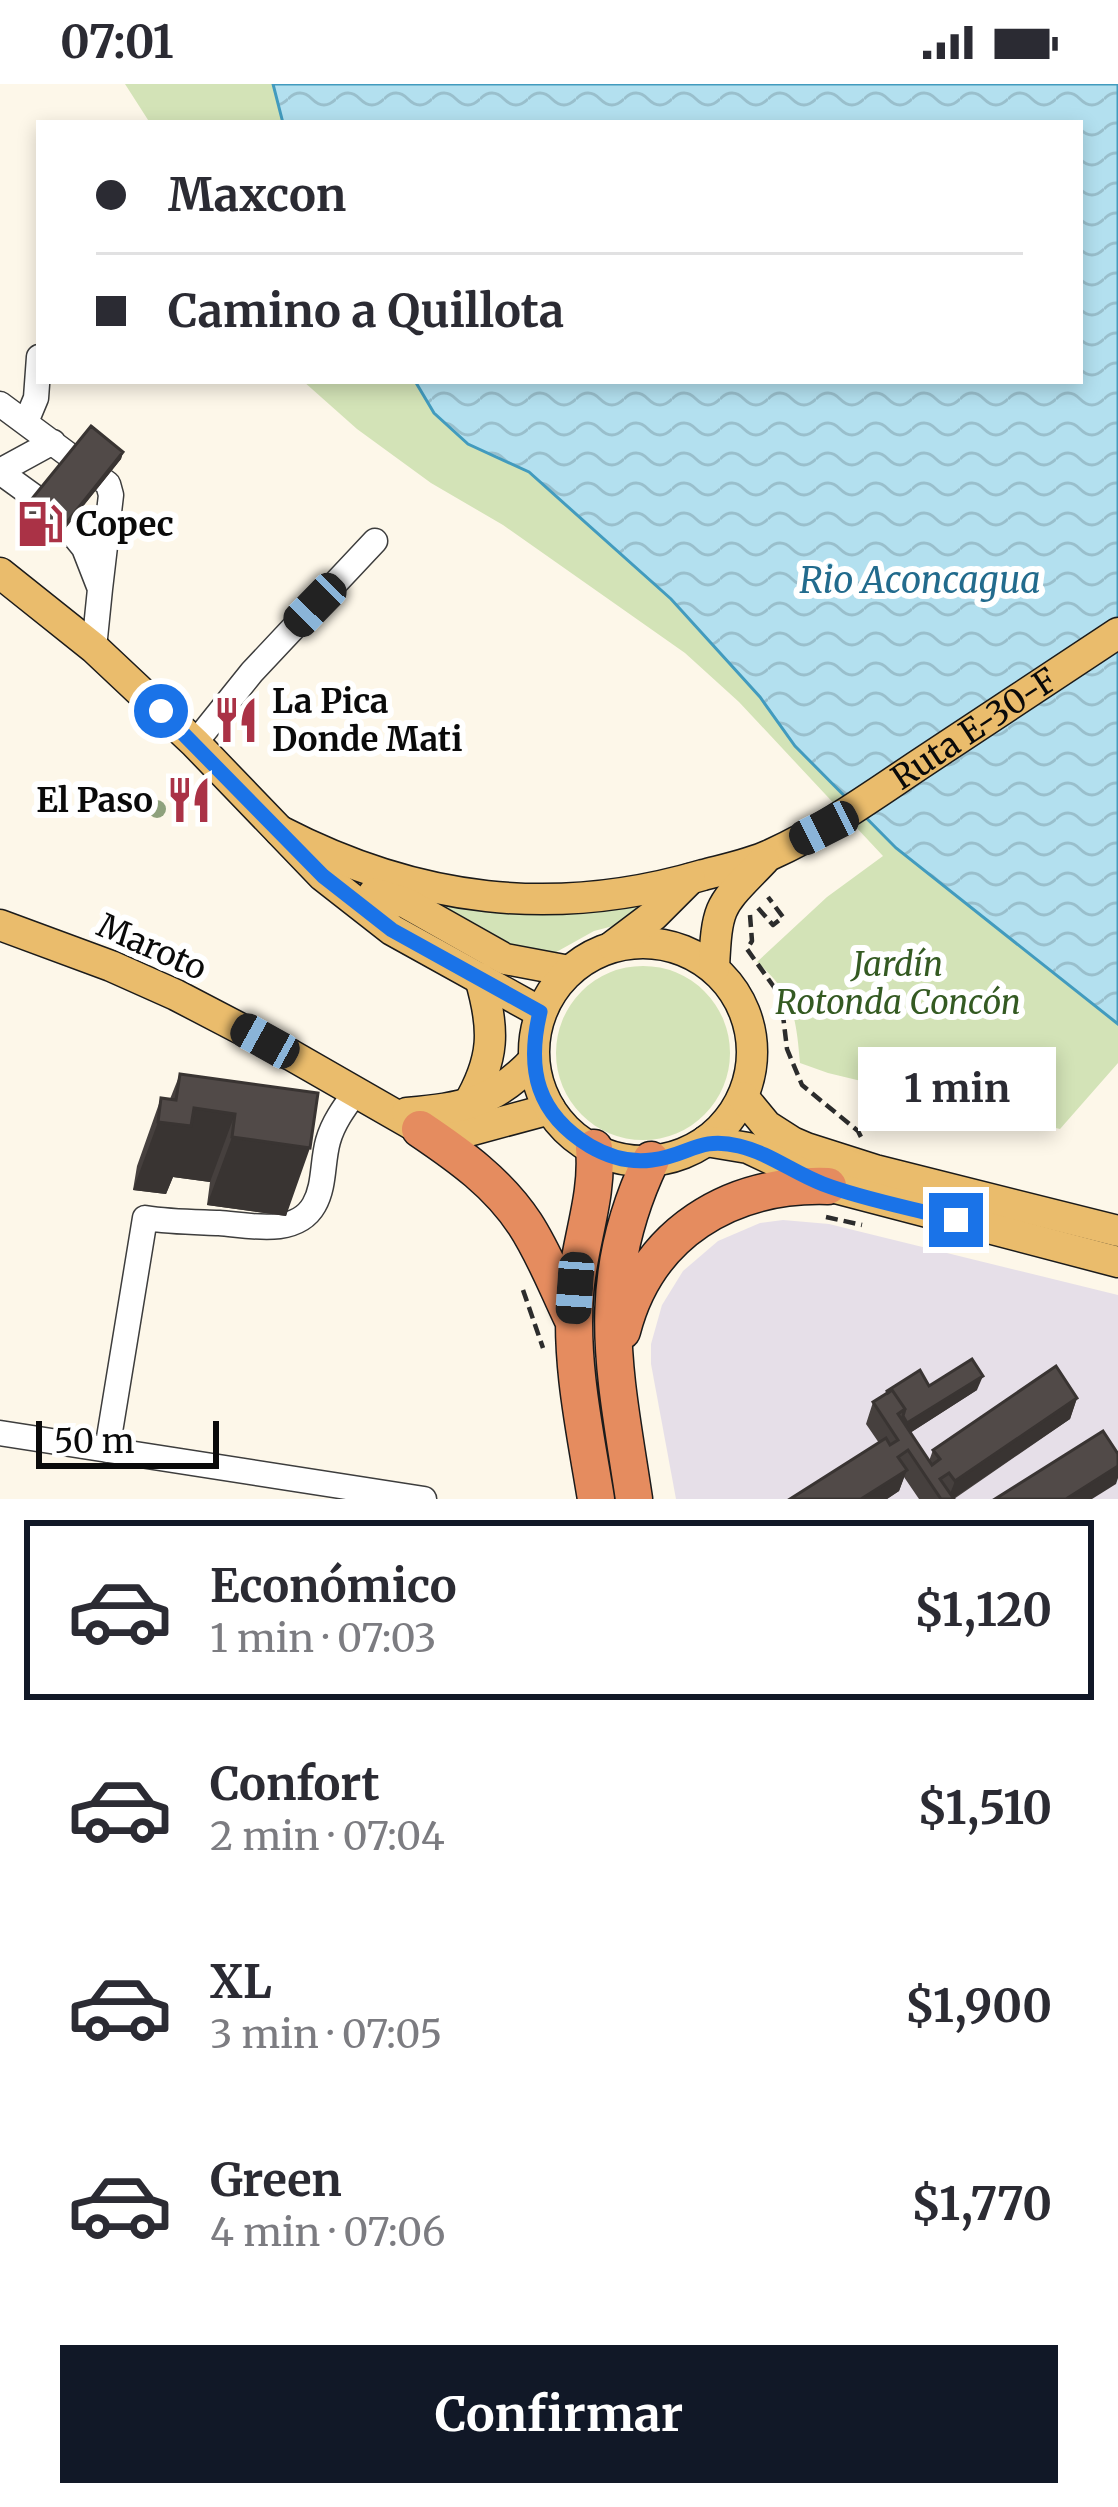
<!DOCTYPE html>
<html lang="es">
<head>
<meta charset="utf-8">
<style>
  body { margin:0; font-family:Merriweather,serif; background:#f7f7f7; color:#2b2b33; height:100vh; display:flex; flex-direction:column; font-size:45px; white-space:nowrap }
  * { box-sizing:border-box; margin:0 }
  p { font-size:39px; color:#7c7c81 }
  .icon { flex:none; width:66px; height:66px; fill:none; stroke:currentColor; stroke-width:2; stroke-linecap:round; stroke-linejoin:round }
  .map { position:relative; height:1415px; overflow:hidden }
  .sheet { display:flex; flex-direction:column; background:#fff; flex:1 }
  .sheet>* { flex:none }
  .banner { position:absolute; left:36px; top:36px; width:1047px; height:264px; border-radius:0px; box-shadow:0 6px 18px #0003; display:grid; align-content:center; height:264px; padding:0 60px; background:#fff }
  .scale { position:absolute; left:36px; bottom:30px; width:183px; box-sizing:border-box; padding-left:12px; border:6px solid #0a0a0a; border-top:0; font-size:33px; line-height:42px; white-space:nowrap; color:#0a0a0a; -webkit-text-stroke:9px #fff; paint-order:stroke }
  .end { position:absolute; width:54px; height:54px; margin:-27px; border:15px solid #1a73e8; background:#fff; box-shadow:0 0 0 6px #fff }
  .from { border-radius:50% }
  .bubble { position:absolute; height:84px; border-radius:0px; background:#fff; box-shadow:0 6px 18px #0003; font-size:39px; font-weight:700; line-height:84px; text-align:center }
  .car { position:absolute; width:36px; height:72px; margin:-36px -18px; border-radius:15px; box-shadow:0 0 9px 3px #0007; background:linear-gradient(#222 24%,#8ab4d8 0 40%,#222 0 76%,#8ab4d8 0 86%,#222 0) }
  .banner b { display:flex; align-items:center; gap:42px; height:114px; font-size:45px }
  .banner b+b { border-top:3px solid #e1e1e2 }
  .banner i { width:30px; height:30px; background:#2b2b33 }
  ul { padding:21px 0 0; list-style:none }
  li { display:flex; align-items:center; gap:36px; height:180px; margin:0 24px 18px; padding:0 36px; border:6px solid transparent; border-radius:0px }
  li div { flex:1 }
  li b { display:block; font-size:45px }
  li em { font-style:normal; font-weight:700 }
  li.current { border-color:#111827 }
  li>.icon { width:108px; height:108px; stroke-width:1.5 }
  .action { display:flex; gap:24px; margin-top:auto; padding:24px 60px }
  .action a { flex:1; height:138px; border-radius:0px; background:#111827; color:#fff; font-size:48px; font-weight:700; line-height:138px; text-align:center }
  .status { display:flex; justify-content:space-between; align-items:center; height:84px; padding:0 60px; background:#fff; direction:ltr }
  .status svg { height:33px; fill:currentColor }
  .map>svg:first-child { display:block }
</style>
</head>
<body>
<div class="status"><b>07:01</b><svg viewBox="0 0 49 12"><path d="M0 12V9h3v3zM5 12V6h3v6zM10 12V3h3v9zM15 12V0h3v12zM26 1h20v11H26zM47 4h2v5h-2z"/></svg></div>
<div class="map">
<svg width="1118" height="1415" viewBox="0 0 1118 1415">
  <defs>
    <pattern id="water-waves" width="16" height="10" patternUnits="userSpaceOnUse" patternTransform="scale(3)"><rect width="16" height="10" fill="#b3e0ef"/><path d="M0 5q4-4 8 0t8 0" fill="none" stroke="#99bfcc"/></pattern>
  </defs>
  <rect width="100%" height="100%" fill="#fdf7e9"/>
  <path fill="#e6dfe8" d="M783,1136L829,1140L1118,1211V1415H676L651,1280V1260L662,1221L683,1187L718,1157L760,1139Z"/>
  <path fill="#d3e3b7" d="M125,0H1118V979L1060,1045L828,989L800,979C796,932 793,910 757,878L827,813L883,772L739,618L685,569L503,441L431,399L357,345L303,297H1080V39H150Z
    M443,820L503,828L641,820L617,841L594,847L551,871L524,868L441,825Z
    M556 969a87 87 0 1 1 174 0a87 87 0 1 1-174 0Z"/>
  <path fill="url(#water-waves)" stroke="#429bbe" stroke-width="3" d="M273,0H1118V940L896,764L795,662L760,613L671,515L529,388L468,360L434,329L415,297H1080V39H283Z"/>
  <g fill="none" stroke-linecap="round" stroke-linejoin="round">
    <defs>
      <path id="minor" d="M0,320L108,400L111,411L100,505
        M26,338L36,314L39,273
        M0,387L53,358
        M0,388L54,427L84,464L100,505L94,564
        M195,659L252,588L375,457
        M0,1349L424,1415
        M107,1366L145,1134C170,1138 194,1138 219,1139C248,1141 296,1153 314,1121C325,1102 322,1078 328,1057C333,1039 344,1024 355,1009"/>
      <g id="major">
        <path d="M0,489L94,564L195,659L323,792L392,846L540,928"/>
        <path id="s1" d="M280,747C417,818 554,835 703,791C726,785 751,780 772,770C825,746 872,712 920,680C986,636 1052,593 1118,549"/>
        <path d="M374,809L406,819L505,875L569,887"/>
        <path d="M0,841L111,882L176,911L291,971L420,1045L472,1046L550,1025"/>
        <circle cx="643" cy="968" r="109"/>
        <path d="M613,862L654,831L690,795"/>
        <path d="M714,884C717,818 720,822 764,776"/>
        <path d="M743,1013L767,1042L792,1058L806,1064L875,1086L1118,1147"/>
        <path d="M467,1022C495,975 495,945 480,894"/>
        <path d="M407,1029C462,1024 494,1019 533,977"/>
        <path d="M706,1057L748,1064L828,1102L1118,1178"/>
      </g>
      <path id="highway" d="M420,1045C460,1072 498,1099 525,1140C544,1169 557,1203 572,1234
        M594,1064C599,1113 578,1162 575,1211C570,1280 585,1347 596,1415
        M622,1247C647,1149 730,1099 828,1102
        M634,1415C615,1288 592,1199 651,1076"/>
    </defs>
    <use href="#minor" stroke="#3d3d3d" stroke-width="27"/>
    <use href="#major" stroke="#1b1b1b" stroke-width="33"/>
    <use href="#highway" stroke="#1b1b1b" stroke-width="39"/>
    <path stroke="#2c2c2c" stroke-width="4.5" stroke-dasharray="12 6" stroke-linecap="butt" d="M758,824L773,841L783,833L768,813
      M750,831L752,857L747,865L774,903L782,923L787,965L802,1001L858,1047L861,1053
      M826,1133L862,1141
      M523,1206L543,1264"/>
    <use href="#minor" stroke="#fff" stroke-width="24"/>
    <use href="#major" stroke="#eabc6c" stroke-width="30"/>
    <use href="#highway" stroke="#e58c5f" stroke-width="36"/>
  </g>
  <circle fill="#8ea17c" cx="157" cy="725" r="9"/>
  <path fill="#46403e" d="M123,368L121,375L52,461L19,435L22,427Z
    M180,990L318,1009L286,1132L207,1121L210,1098L173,1093L166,1110L133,1106L137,1082L161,1014L170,1015Z
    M929,1302L977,1306L910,1349L929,1377L933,1366L1077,1314L1070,1335L954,1415H919L904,1393L899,1407L887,1415H790L879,1359L866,1340L873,1318L885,1310L887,1307Z"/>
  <path fill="#393432" d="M123,368L121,375L52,461L55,453Z
    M194,1024L235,1030L210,1098L173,1093L166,1110L133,1106L158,1038Z
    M232,1053L310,1064L286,1132L207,1121Z
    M983,1292L977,1306L902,1354L907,1339Z
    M1077,1314L1070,1335L952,1415H948L955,1397Z
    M1118,1382V1394L1116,1400L1092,1415H1066Z
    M907,1386L899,1407L887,1415H861Z"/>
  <path fill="#514a48" stroke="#393432" stroke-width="3" d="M91,342L123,368L55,453L22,427Z
    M180,990L318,1009L310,1064L232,1053L235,1030L194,1024L191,1042L158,1038L161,1014L176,1016Z
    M972,1275L983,1292L907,1339L903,1332L905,1325L892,1306L888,1309L887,1307L920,1286L929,1302Z
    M1056,1282L1077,1314L955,1397L949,1389L940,1395L954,1415H941L908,1366L898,1373L907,1386L861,1415H790L886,1354L890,1361L898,1356L873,1318L892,1306L905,1325L898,1330L932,1381L940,1375L933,1366Z
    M1103,1347L1118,1370V1382L1066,1415H995Z"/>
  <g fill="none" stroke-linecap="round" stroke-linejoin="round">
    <path stroke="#1a73e8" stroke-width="15" d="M161,627L323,792L392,846L540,928C526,986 537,1030 590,1062C609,1073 630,1079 652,1076C689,1072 698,1052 739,1062C769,1069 794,1089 823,1100C865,1116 912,1124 956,1136"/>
  </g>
  <defs>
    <symbol id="fuel-bare" viewBox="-9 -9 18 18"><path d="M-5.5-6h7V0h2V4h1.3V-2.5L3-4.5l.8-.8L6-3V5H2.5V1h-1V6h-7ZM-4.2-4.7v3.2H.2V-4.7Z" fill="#aa3246" stroke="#fff" stroke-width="2.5" paint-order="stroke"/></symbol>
    <symbol id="restaurant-bare" viewBox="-9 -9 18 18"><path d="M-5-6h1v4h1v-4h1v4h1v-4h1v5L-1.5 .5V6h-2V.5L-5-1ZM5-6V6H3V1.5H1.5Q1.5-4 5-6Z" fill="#aa3246" stroke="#fff" stroke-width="2.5" paint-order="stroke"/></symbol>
  </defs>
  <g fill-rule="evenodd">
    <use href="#fuel-bare" x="7" y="407" width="66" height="66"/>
    <use href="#restaurant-bare" x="203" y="603" width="66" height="66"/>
    <use href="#restaurant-bare" x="156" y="683" width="66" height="66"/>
  </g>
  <g text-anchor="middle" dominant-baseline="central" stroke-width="12" stroke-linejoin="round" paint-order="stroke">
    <g font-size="33" font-weight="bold" fill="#0a0a0a" stroke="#fff" text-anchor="start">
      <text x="76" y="440">Copec</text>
      <text x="272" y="617">La Pica<tspan x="272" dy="38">Donde Mati</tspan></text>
      <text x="153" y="716" text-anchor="end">El Paso</text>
    </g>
    <g font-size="33" fill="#0a0a0a" stroke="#fff">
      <text stroke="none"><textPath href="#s1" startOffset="747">Ruta E-30-F</textPath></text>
      <text transform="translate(152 863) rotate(24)">Maroto</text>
    </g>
    <g font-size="33" font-style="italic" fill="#345a22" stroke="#fff">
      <text x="898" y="880">Jardín<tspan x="898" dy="38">Rotonda Concón</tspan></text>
    </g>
    <g font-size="36" font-style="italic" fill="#226b8d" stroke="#fff">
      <text x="920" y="496">Rio Aconcagua</text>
    </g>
  </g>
</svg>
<div class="scale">50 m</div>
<i class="end from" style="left:161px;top:627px"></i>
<i class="end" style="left:956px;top:1136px"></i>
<div class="bubble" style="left:858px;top:963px;width:198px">1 min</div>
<i class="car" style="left:315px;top:521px;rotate:224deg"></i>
<i class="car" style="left:824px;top:744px;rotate:243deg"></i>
<i class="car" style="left:265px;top:957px;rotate:299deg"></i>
<i class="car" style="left:575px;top:1204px;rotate:184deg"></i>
<div class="banner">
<b><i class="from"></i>Maxcon</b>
<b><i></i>Camino a Quillota</b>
</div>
</div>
<section class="sheet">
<ul>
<li class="current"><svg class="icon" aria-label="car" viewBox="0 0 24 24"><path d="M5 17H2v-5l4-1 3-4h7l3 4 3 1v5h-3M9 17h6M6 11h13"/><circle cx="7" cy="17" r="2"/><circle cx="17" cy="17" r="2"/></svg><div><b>Económico</b><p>1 min · 07:03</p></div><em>$1,120</em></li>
<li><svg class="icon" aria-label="car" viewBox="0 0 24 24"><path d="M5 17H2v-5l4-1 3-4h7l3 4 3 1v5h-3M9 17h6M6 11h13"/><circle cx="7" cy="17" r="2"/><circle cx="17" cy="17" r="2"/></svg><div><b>Confort</b><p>2 min · 07:04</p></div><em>$1,510</em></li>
<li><svg class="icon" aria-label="car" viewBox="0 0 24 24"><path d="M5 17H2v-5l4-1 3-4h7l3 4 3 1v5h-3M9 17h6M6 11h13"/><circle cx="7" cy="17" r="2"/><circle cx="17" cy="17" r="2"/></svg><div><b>XL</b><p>3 min · 07:05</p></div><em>$1,900</em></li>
<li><svg class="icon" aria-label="car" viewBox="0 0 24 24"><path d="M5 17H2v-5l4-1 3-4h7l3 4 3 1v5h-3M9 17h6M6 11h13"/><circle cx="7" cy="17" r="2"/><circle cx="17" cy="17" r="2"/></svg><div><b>Green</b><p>4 min · 07:06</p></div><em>$1,770</em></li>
</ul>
<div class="action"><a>Confirmar</a></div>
</section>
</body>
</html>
